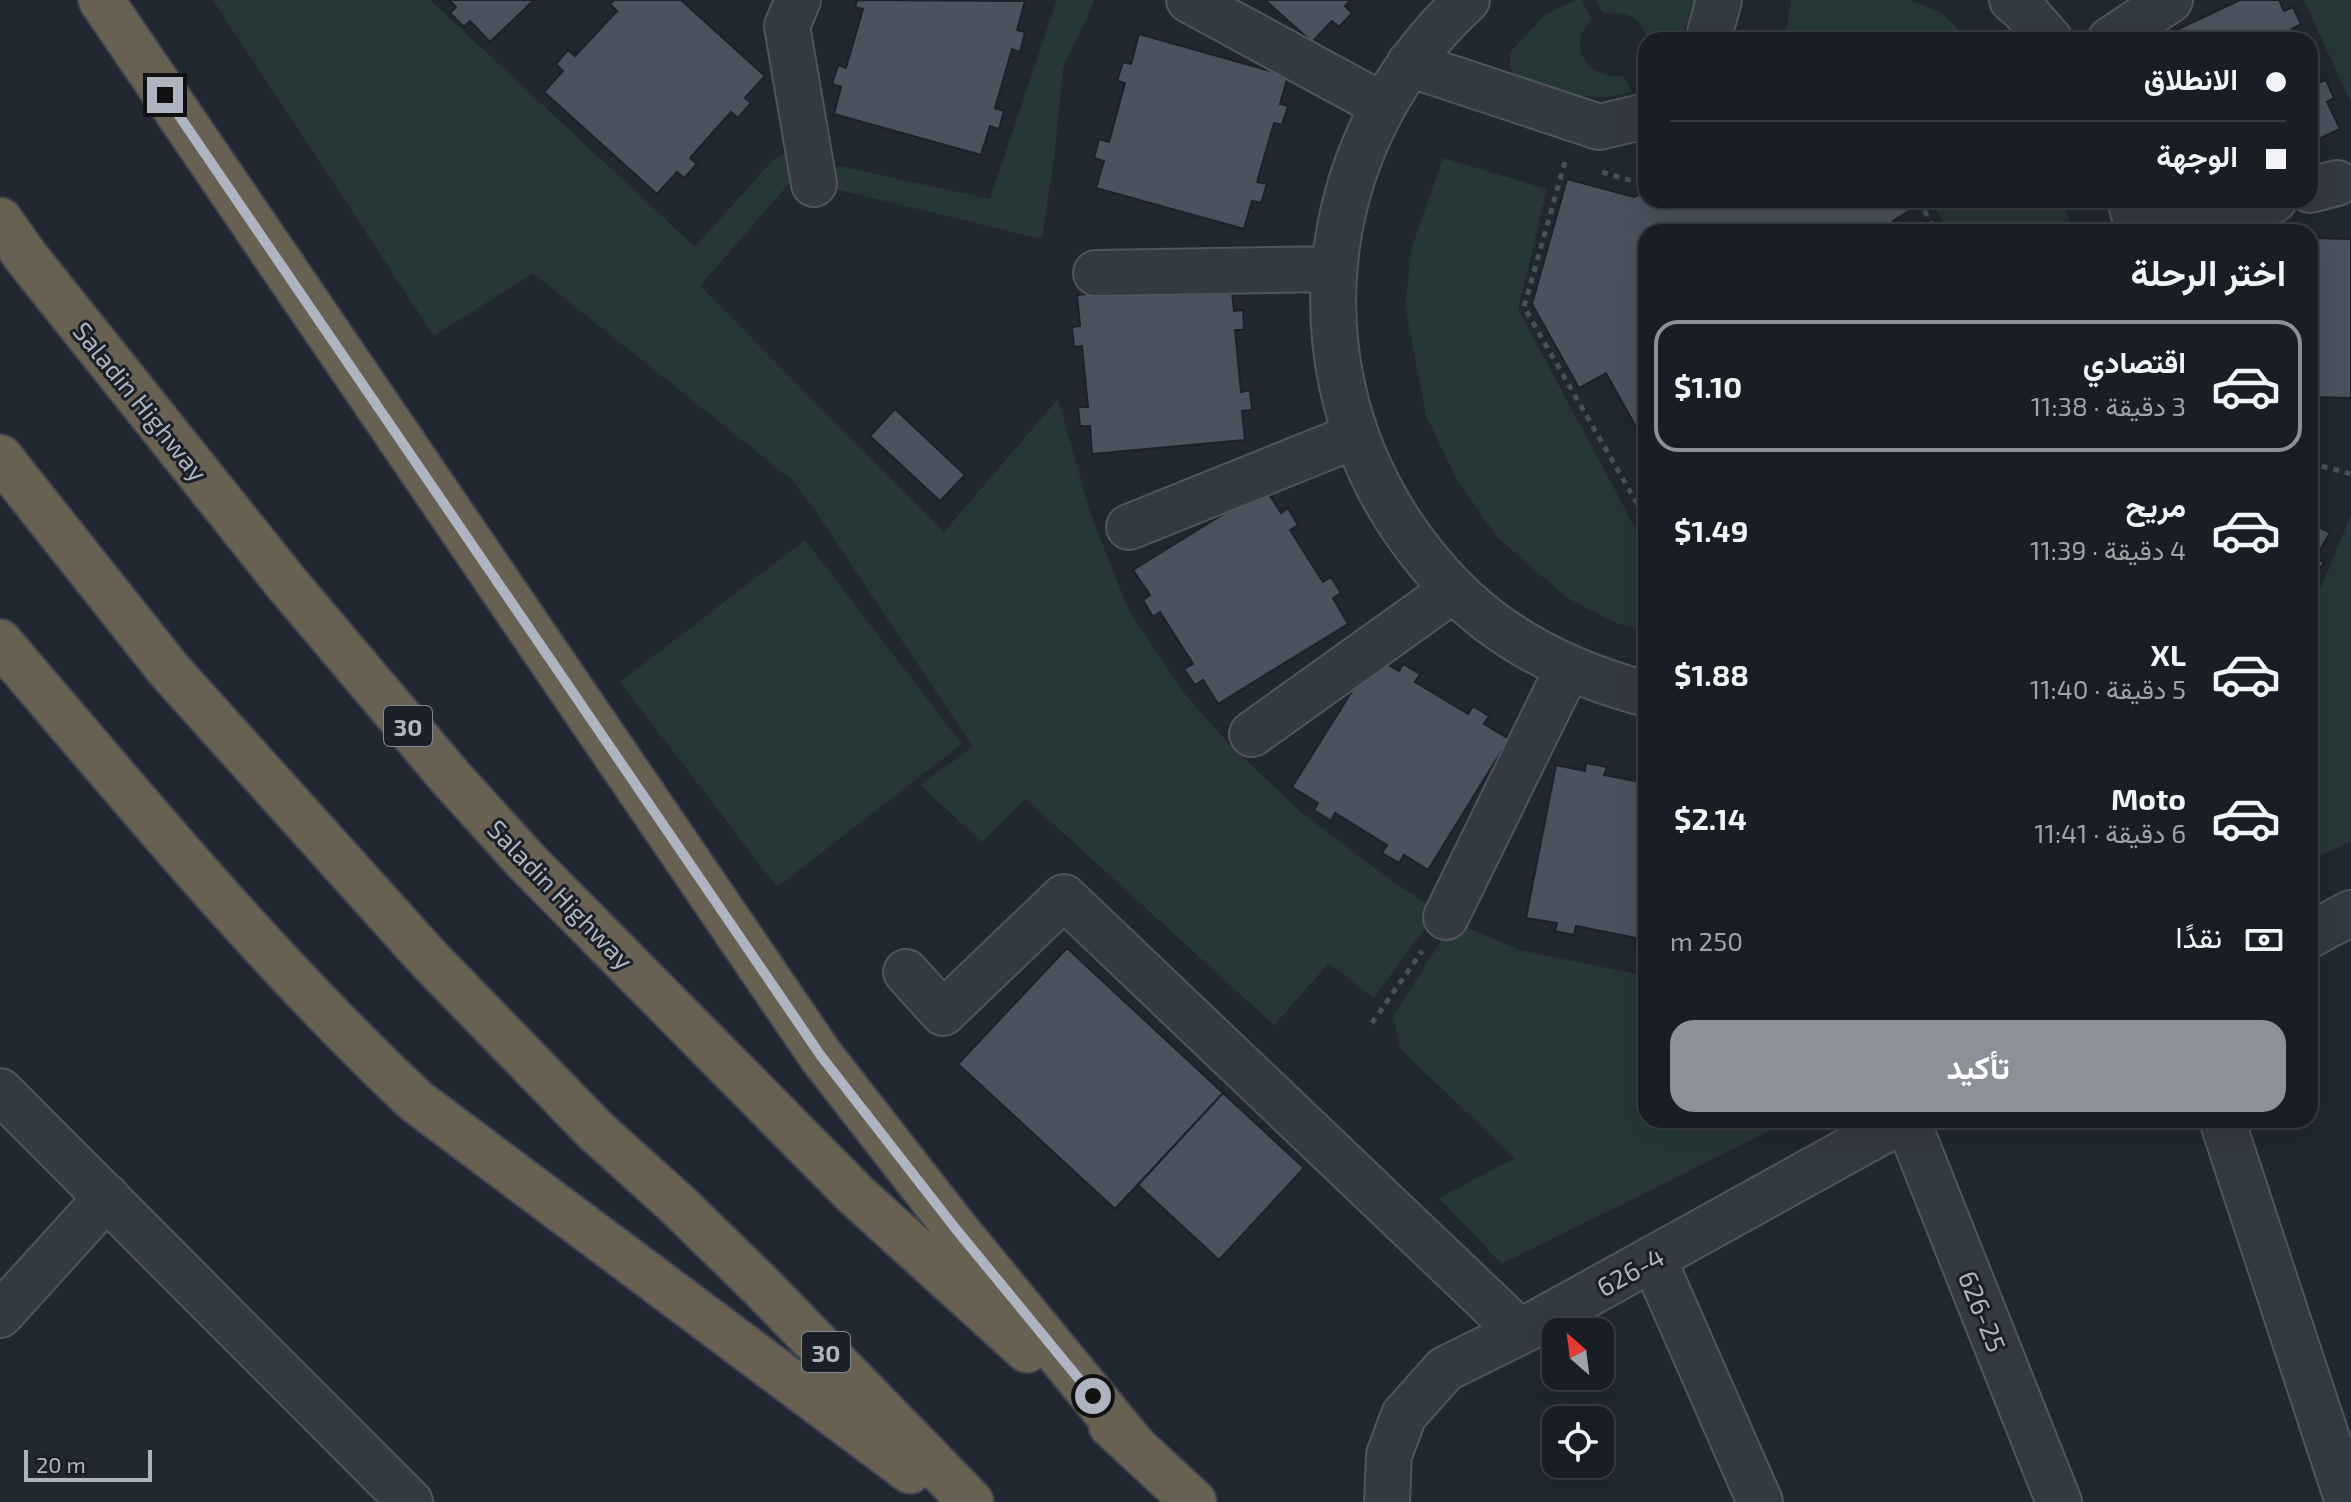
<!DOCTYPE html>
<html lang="ar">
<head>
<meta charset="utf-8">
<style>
  body { margin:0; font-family:"Exo 2",Vazirmatn,sans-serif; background:#262b32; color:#f1f3f6; direction:rtl; height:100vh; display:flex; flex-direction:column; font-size:30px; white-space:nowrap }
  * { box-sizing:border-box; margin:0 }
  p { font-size:26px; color:#9fa2a7 }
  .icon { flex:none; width:44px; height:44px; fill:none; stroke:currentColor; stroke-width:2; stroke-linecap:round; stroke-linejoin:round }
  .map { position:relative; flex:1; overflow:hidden; direction:ltr }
  .side { position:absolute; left:1638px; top:224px; width:680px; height:904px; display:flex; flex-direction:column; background:#191e26; border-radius:24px; box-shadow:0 8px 32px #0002,0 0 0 2px #373c43; direction:rtl }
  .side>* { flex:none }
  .top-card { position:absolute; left:1638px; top:32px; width:680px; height:176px; border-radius:24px; box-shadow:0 8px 32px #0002,0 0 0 2px #373c43; direction:rtl; display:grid; align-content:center; height:176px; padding:0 32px; background:#191e26 }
  .needle { width:52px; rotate:332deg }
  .controls { position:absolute; left:1542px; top:1318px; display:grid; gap:16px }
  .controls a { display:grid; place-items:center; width:72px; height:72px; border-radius:16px; background:#191e26; box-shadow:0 8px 32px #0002,0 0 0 2px #373c43; font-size:40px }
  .scale { position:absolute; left:24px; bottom:20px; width:128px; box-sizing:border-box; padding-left:8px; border:4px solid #aeb5c0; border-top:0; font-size:22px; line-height:28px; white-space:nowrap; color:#aeb5c0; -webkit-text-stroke:6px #1a1f28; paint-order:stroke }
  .end { position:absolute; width:36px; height:36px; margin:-18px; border:10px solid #aeb5c0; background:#111; box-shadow:0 0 0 4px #111 }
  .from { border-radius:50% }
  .top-card b { display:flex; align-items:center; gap:28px; height:76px; font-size:30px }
  .top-card b+b { border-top:2px solid #373c43 }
  .top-card i { width:20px; height:20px; background:#f1f3f6 }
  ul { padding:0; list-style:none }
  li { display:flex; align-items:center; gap:24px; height:132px; margin:0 16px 12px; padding:0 16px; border:4px solid transparent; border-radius:24px }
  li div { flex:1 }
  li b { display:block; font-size:30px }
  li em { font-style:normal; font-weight:700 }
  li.selected { border-color:#8c9099 }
  li>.icon { width:72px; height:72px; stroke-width:1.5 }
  h2 { padding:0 32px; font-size:36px; line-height:96px }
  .pay { display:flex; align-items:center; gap:20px; height:88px; padding:0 32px; font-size:30px }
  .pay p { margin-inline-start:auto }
  .cta { display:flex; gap:16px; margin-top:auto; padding:16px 32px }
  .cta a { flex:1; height:92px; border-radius:24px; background:#8c9099; color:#fff; font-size:32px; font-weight:700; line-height:92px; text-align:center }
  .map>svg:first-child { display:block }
</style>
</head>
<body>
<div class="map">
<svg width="2351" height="1502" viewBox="0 0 2351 1502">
  <rect width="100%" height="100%" fill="#212832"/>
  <path fill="#273737" d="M213,0H430L695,247L773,160L786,152L795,158L792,180L700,286L944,532L1058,399L1090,512L1128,609L1184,693L1228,743L1302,813L1381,873L1437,911L1374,998L1329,963L1274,1025L1026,799L982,842L920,785L973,747L814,509L792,480L533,273L434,336Z
    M1057,0H1095L1063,68L1054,158L1042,239L831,188L826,172L839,166L990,199Z
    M1576,0H1582L1591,19C1588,24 1583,30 1581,36C1575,62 1599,79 1623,76L1632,92L1607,97L1580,96L1515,78L1510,67V52L1546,14Z
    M1595,0H1695L1681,40L1646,41C1642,13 1626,13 1603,13Z
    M1791,0H1908L1941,12L1969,40H1785Z
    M2304,0H2351V103Z
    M1443,158L1547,189L1518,309L1646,548V632L1613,622L1566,597L1497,537L1456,478L1426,415L1405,305L1412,247Z
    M1931,200H2064L2072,232H1948Z
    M2351,515V841L2310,861V613Z
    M805,540L962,744L777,887L620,682Z
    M1454,921L1519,950L1646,976V1120H1792L1502,1264L1439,1198L1515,1158L1401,1050L1393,1016Z"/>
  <path fill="#4a525e" stroke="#1c212a" stroke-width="2" d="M449,0H534L490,42L470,21L464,27L450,13L456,7Z
    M614,0H681L765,76L745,98L751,103L738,118L731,112L690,158L697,164L684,178L677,172L657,194L544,92L563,71L556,64L568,50L575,56L617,11L610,4Z
    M857,0L1025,1L1017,30L1025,32L1020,52L1012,49L995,108L1004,111L999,129L990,126L981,155L834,114L841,87L832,84L838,65L846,68L863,9L855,7Z
    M1265,0H1351L1345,6L1352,13L1339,27L1332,21L1312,42Z
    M2240,0H2279L2284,11L2293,7L2301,24L2292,29L2298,40H2155Z
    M1139,34L1288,76L1280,104L1288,106L1282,125L1274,123L1257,182L1267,184L1261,203L1252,201L1244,229L1096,188L1104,161L1094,158L1099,139L1109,142L1125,83L1117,81L1123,62L1131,64Z
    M2310,66L2318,83L2326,80L2334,98L2327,102L2340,129L2310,143Z
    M1567,179L1634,197L1646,191V200H1914L1917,206L1893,221L1900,232H1646V445L1606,373L1579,388L1532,304Z
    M2310,238L2351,239V398L2310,397Z
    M1231,281L1234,311L1243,310L1244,330H1235L1241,392L1250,390L1252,410L1242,411L1245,440L1092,454L1090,426H1080L1078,407H1088L1082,346L1074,347L1072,327L1080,326L1077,295Z
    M895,409L965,475L940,501L870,436Z
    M1265,488L1281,513L1288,508L1298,525L1290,530L1323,582L1331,577L1341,593L1333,598L1348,624L1218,704L1203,680L1195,685L1184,669L1193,664L1160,612L1153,617L1143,600L1150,595L1133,570Z
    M2310,522L2330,533L2315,558L2324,562L2314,579L2310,577Z
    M1374,656L1399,671L1403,664L1420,674L1415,682L1468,714L1473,706L1489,716L1484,724L1509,739L1428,870L1404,855L1399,863L1382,853L1387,845L1335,813L1331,821L1314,810L1318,803L1292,787Z
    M1586,763L1607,767L1604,775L1646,783V949L1634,947L1636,938L1576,926L1574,935L1555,931L1557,923L1526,918L1556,765L1585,771Z
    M1067,948L1223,1093L1115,1209L958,1064Z
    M1223,1093L1304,1168L1219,1260L1138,1185Z"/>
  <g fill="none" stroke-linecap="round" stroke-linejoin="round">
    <defs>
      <path id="minor" d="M798,0L787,26L814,184
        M1189,0L1382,105
        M1467,0C1321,134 1290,349 1396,517C1421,556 1452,592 1488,620C1535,656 1590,679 1646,694
        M2012,0L2022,8L2050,40
        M1708,40L1719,0
        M2110,40L2170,0
        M1409,64L1599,127L1646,116
        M2310,190L2337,183
        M2130,200L2139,232
        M2156,232L2274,200
        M1096,273L1333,269
        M1129,527L1355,436
        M1252,734L1453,590
        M1446,917L1568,668
        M2310,935L2351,913
        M906,972L943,1013L1064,897L1520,1332
        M0,1091L410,1502
        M1907,1120L2059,1502
        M2222,1120L2348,1502
        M1653,1258L1760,1502
        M0,1315L107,1197
        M1387,1502L1389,1455L1404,1415L1445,1369L1520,1332L1903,1120"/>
      <path id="highway" d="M101,0L821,1056L955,1228L1133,1445
        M0,220L26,257L288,585L451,778L528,863L856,1195L1027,1350
        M0,457L169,670L428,958L596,1131L678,1205L760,1285L971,1502
        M0,642C134,799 265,959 416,1101L910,1471
        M1111,1425L1194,1502"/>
    </defs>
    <use href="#minor" stroke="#4f555e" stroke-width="48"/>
    <use href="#highway" stroke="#3f454e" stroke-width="48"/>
    <path stroke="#445355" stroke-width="5" stroke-dasharray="6 6" stroke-linecap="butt" d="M1565,162L1524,307L1646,519
      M1602,172L1636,182L1646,176
      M1919,200L1935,232
      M2310,463L2351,474
      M1372,1023L1422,951"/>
    <use href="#minor" stroke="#343a43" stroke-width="44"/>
    <use href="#highway" stroke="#686052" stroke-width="44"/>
  </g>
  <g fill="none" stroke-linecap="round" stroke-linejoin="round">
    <path stroke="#aeb5c0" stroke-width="10" d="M165,95L821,1056L955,1228L1093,1396"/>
  </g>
  <g text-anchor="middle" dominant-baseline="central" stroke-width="6" stroke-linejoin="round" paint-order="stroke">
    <g fill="#1a1f28" stroke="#828892" stroke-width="2">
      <rect x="384" y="706" width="48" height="40" rx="6"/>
      <rect x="802" y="1332" width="48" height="40" rx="6"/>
    </g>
    <g font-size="24" font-weight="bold" fill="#aeb5c0">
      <text x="408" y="726">30</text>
      <text x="826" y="1352">30</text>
    </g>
    <g font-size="26" fill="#aeb5c0" stroke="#1a1f28">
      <text transform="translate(141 401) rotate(51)">Saladin Highway</text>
      <text transform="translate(561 894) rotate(46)">Saladin Highway</text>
      <text transform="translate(1630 1271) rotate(-29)">626-4</text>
      <text transform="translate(1983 1311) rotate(68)">626-25</text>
    </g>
  </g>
</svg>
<div class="controls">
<a><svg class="needle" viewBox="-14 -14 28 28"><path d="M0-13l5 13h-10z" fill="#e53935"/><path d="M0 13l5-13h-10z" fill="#9fa2a7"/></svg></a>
<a><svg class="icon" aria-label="locate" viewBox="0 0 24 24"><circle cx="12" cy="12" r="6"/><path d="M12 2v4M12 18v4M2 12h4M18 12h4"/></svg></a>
</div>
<div class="scale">20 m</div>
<i class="end from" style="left:1093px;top:1396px"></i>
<i class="end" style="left:165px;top:95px"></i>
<div class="top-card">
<b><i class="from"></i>الانطلاق</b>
<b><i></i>الوجهة</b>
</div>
<section class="side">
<h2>اختر الرحلة</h2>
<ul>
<li class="selected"><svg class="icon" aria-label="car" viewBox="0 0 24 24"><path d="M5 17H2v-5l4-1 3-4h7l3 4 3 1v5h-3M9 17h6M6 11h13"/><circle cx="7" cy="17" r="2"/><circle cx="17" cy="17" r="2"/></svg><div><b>اقتصادي</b><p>3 دقيقة · 11:38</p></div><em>$1.10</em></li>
<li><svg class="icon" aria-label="car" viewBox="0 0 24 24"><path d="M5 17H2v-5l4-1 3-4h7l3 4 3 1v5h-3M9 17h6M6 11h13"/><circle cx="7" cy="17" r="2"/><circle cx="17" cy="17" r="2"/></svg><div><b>مريح</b><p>4 دقيقة · 11:39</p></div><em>$1.49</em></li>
<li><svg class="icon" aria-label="car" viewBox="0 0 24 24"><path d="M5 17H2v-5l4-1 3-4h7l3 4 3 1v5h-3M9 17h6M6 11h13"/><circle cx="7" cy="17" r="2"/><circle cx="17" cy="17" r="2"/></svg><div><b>XL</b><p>5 دقيقة · 11:40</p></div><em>$1.88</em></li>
<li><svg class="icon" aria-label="car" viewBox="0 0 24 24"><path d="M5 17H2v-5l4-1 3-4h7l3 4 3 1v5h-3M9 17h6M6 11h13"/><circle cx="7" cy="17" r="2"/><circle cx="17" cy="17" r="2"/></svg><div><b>Moto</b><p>6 دقيقة · 11:41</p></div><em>$2.14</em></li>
</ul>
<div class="pay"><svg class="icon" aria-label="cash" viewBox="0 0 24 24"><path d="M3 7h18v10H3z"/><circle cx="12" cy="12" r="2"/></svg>نقدًا<p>250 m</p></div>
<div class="cta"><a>تأكيد</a></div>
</section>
</div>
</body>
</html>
